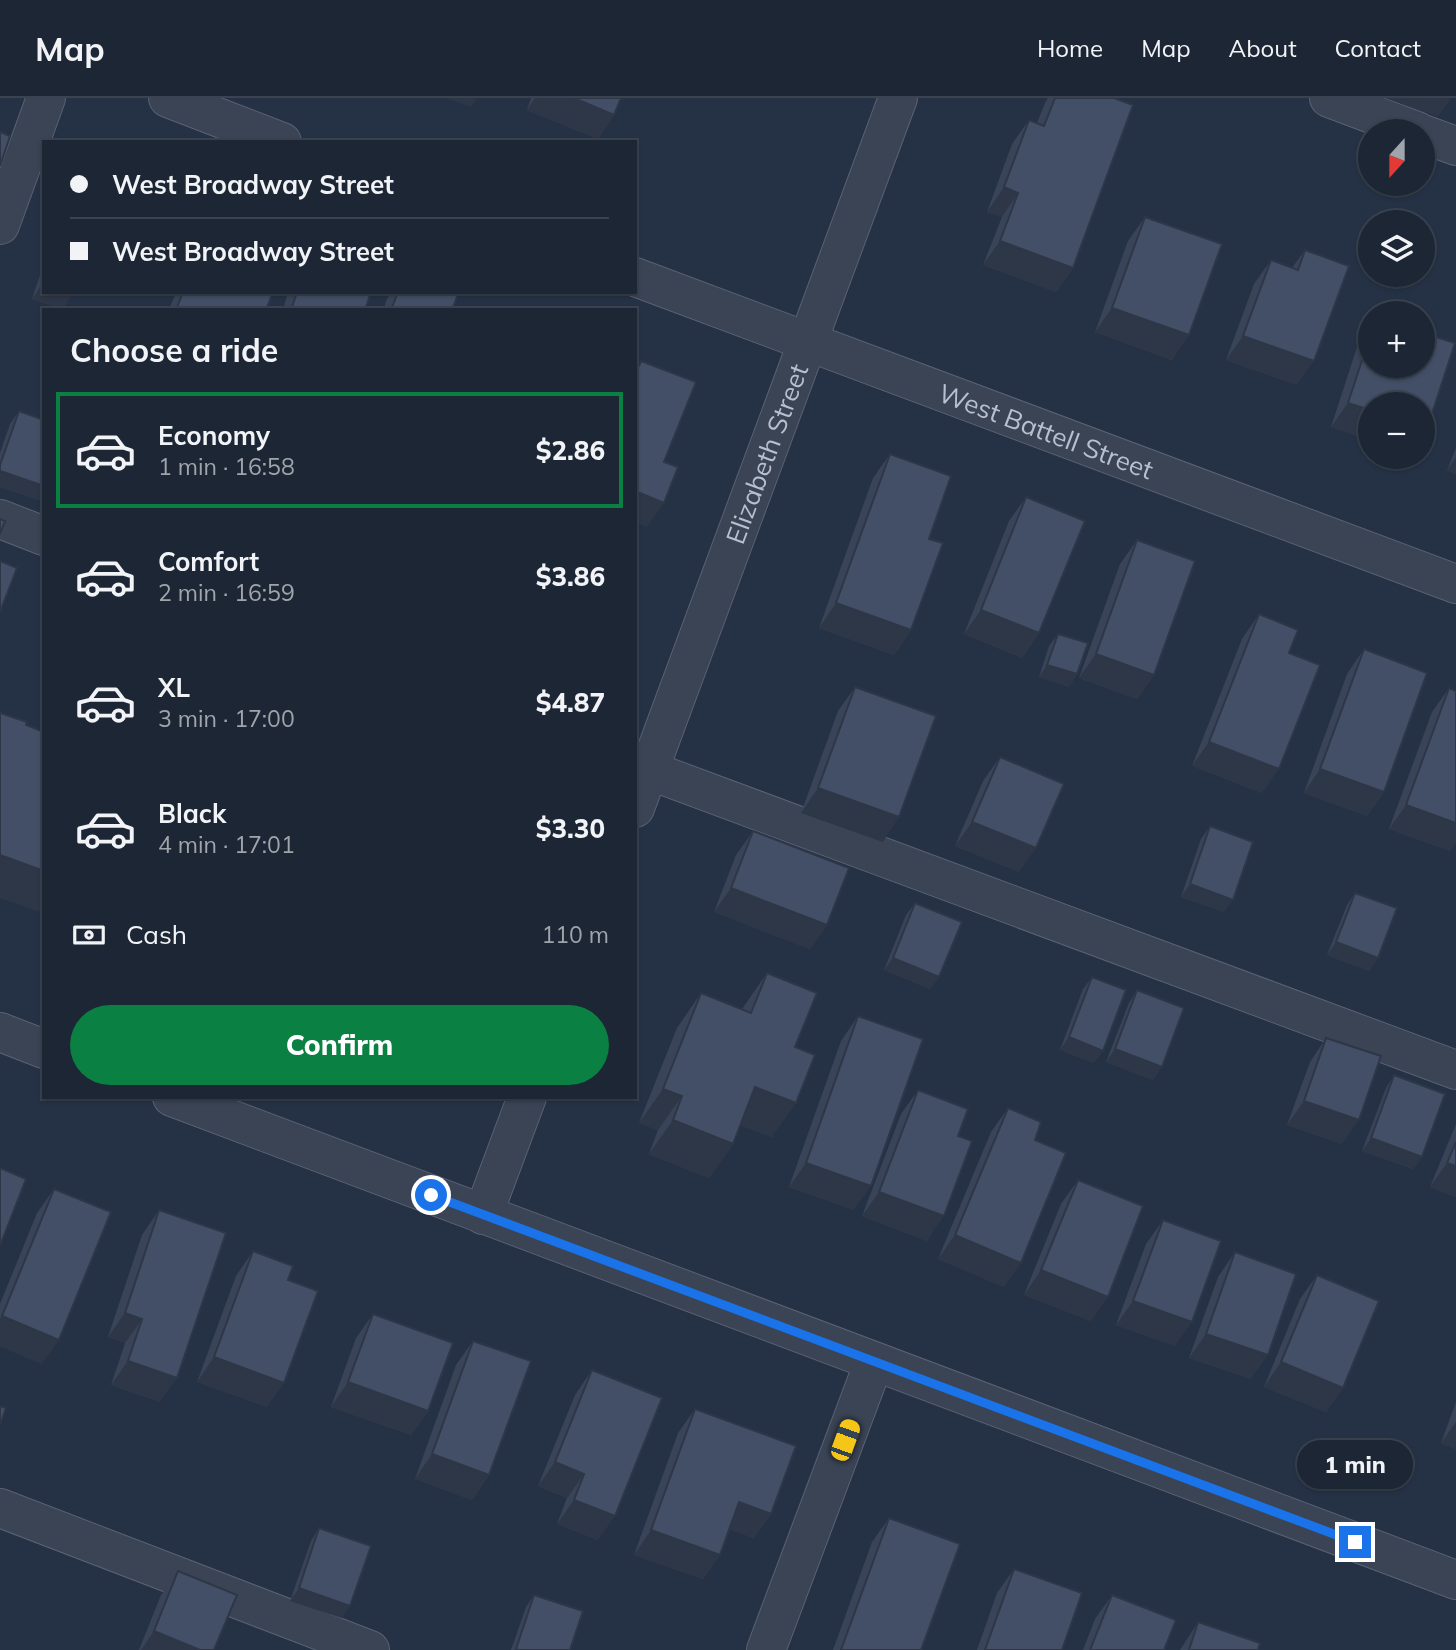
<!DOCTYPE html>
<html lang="en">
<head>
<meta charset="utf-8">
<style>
  body { margin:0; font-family:Mulish,sans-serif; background:#252e3c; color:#f1f3f6; height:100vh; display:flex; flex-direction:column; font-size:26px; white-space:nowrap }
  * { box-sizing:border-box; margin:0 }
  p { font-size:23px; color:#a0a5ac }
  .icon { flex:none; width:38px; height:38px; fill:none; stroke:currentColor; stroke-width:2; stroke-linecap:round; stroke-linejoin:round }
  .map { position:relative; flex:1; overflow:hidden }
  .side { position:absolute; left:42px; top:210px; width:595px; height:791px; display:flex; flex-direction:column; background:#1c2634; border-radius:0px; box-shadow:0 2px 5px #0004,0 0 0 2px #3a434f }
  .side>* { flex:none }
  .top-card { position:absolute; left:42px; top:42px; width:595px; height:154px; border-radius:0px; box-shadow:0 2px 5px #0004,0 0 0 2px #3a434f; display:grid; align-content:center; height:154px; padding:0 28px; background:#1c2634 }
  .needle { width:46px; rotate:201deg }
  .fabs { position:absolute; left:1358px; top:21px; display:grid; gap:14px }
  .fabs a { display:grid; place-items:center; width:77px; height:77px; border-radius:50%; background:#1c2634; box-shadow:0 2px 5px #0004,0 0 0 2px #3a434f; font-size:35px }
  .end { position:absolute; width:32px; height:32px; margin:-16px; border:9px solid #1a73e8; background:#fff; box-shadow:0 0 0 4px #fff }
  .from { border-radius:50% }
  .bubble { position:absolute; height:49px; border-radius:24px; background:#1c2634; box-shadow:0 2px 5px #0004,0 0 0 2px #3a434f; font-size:23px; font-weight:800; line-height:49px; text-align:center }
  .car { position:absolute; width:21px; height:42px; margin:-21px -10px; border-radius:9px; box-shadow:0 0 5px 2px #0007; background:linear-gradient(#f5c518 24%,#345 0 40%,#f5c518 0 76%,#345 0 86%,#f5c518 0) }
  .top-card b { display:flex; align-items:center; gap:24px; height:66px; font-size:26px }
  .top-card b+b { border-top:2px solid #3a434f }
  .top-card i { width:18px; height:18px; background:#f1f3f6 }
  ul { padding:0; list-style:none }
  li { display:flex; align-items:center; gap:21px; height:116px; margin:0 14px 10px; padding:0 14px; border:4px solid transparent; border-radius:0px }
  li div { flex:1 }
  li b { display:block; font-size:26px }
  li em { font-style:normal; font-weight:800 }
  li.active { border-color:#0b8043 }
  li>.icon { width:63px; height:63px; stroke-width:1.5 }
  h2 { padding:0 28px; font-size:32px; line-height:84px }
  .pay { display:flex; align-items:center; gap:18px; height:77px; padding:0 28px; font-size:26px }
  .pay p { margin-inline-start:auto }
  .action { display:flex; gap:14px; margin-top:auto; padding:14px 28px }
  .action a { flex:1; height:80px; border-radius:42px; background:#0b8043; color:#fff; font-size:28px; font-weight:800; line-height:80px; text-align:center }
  header { display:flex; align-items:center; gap:42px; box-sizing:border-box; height:98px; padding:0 35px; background:#1c2634; border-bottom:2px solid #3a434f }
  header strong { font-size:33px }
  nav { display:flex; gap:38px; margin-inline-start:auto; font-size:24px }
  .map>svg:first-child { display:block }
</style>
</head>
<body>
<header>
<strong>Map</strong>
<nav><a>Home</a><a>Map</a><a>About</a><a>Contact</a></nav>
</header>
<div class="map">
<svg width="1456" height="1552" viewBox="0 0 1456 1552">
  <rect width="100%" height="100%" fill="#253246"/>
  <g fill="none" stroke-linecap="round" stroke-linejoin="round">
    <defs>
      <g id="minor">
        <path d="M168,0L282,44"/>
        <path d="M1329,0L1417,33"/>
        <path d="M1423,36L1456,48"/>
        <path d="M0,127L46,0"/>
        <path id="s1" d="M635,179L1456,486"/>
        <path d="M0,421L44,438"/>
        <path d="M635,667L1456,972"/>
        <path id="s2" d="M635,710L898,0"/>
        <path d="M0,934L44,951"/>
        <path d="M172,999L1456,1482"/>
        <path d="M483,1117L527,999"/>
        <path d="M0,1410L370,1552"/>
        <path d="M766,1552L874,1264"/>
      </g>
    </defs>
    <use href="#minor" stroke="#596272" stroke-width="40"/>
    <use href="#minor" stroke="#3a4455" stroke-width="38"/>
  </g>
  <path fill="#394458" d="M531,0H621L614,17L598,41L527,12Z
    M1048,0H1114L1073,170L1056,194L983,167L1002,119L987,114L1012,46L1029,22L1037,25L1045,5Z
    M1145,119L1172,262L1095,234L1128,143Z
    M1305,152L1297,287L1226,262L1254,186L1271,162L1292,170Z
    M44,165V194H74L62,211L32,201Z
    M176,194H273L266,212H169Z
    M288,194H371L365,212H283Z
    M392,194H452V212H383L387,201Z
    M1370,228V268H1423V235L1455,245L1427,331L1423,336V306H1370V342L1331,329L1359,243Z
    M19,313L39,402L0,389V355L10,326Z
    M1456,350V376L1447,372Z
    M890,356L929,441L911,532L894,557L819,530L873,380Z
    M1026,399L1039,535L1022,560L964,536L1009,423Z
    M1137,442L1154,577L1137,601L1079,580L1120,466Z
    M1259,516L1289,555L1262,695L1192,668L1242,541Z
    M1058,536L1077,576L1069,589L1039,579L1049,548Z
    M1364,551L1384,694L1367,718L1304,695L1347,576Z
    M855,589L883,744L801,715L838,613Z
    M1449,590L1456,593V744L1450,753L1389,731L1432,614Z
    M1000,659L1019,774L955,748L983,683Z
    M1210,728L1224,814L1181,799L1201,741Z
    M753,733L827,827L810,851L714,814L736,757Z
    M1355,795L1378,860L1369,873L1327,857L1347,807Z
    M915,805L939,879L930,891L884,872L906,817Z
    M767,875L795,949L772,1039L740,1027L733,1046L709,1080L649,1056L658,1032L639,1025L677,930L701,895L742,911Z
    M1092,879L1094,965L1060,952L1083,891Z
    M1137,892L1153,982L1106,964L1129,905Z
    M858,918L854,1112L789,1089L841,943Z
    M1326,940L1342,1046L1287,1027L1310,964Z
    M1394,977L1422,1059L1413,1071L1362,1053L1386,990Z
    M918,992L958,1038L927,1143L862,1118L901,1016Z
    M1008,1010L1035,1042L1004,1189L938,1161L991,1034Z
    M1456,1026V1099L1430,1089Z
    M1078,1082L1091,1223L1024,1197L1061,1106Z
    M54,1091L42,1266L0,1248V1206L37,1115Z
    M159,1112L160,1304L111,1287L125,1245L108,1239L142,1137Z
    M1163,1122L1175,1248L1116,1227L1146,1146Z
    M253,1153L288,1182L267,1309L197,1284L236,1178Z
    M1235,1154L1251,1281L1189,1260L1218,1179Z
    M1317,1177L1343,1290L1326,1314L1264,1289L1300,1201Z
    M373,1216L428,1313L411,1337L331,1309L356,1240Z
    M473,1243L489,1377L472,1402L415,1381L456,1267Z
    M592,1272L598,1442L557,1426L567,1400L538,1388L575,1297Z
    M1456,1304V1351L1441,1345Z
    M695,1311L771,1416L754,1440L729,1431L720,1457L703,1481L634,1457L678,1335Z
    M889,1420L921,1552H833L872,1444Z
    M319,1430L342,1520L290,1503L311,1443Z
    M1014,1471L1062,1552H977L997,1495Z
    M178,1473L214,1552H139L161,1497Z
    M534,1497L570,1552H511L526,1509Z
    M1112,1497L1164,1552H1083L1095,1521Z
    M1198,1524L1258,1552H1180Z"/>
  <path fill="#2e3747" d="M446,0H477L471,9Z
    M535,0H574L614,17L598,41L527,12Z
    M1385,0H1451L1438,19Z
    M1004,89L1018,95L1002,119L987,114Z
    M1000,143L1073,170L1056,194L983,167Z
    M44,183V194H74L62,211L32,201Z
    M104,194H122L118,199Z
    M1112,210L1189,237L1172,262L1095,234Z
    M1243,238L1314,263L1297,287L1226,262Z
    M1348,305L1370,312V342L1331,329Z
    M1456,359V376L1447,372Z
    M0,373L44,388V395L39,402L0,389Z
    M635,393L664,405L647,429L635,424Z
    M836,505L911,532L894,557L819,530Z
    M981,512L1039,535L1022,560L964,536Z
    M1096,556L1154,577L1137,601L1079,580Z
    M1047,567L1077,576L1069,589L1039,579Z
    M1209,644L1279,671L1262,695L1192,668Z
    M1320,671L1384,694L1367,718L1304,695Z
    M818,690L899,719L883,744L801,715Z
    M1406,707L1456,725V744L1450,753L1389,731Z
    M972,724L1036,750L1019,774L955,748Z
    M0,757L44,773V807L39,814L0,800Z
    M1190,786L1233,802L1224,814L1181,799Z
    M731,790L827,827L810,851L714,814Z
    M1336,844L1378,860L1369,873L1327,857Z
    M893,860L939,879L930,891L884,872Z
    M1069,939L1103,953L1094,965L1060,952Z
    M1115,951L1162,969L1153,982L1106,964Z
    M755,989L796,1005L772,1039L731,1024Z
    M663,991L682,998L658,1032L639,1025Z
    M1304,1003L1359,1022L1342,1046L1287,1027Z
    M673,1022L733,1046L709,1080L649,1056Z
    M1371,1040L1422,1059L1413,1071L1362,1053Z
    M806,1065L871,1088L854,1112L789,1089Z
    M1447,1065L1456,1068V1099L1430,1089Z
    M879,1094L944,1118L927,1143L862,1118Z
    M955,1137L1021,1165L1004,1189L938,1161Z
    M1041,1172L1108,1199L1091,1223L1024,1197Z
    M1133,1203L1192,1224L1175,1248L1116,1227Z
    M125,1215L142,1221L125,1245L108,1239Z
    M2,1218L59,1242L42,1266L0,1248V1221Z
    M1206,1236L1268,1257L1251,1281L1189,1260Z
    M214,1259L284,1285L267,1309L197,1284Z
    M128,1263L177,1280L160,1304L111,1287Z
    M1281,1264L1343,1290L1326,1314L1264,1289Z
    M348,1284L428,1313L411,1337L331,1309Z
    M1456,1324V1351L1441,1345Z
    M432,1356L489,1377L472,1402L415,1381Z
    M555,1364L584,1376L567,1400L538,1388Z
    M574,1402L615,1418L598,1442L557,1426Z
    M739,1404L771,1416L754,1440L722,1429Z
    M651,1432L720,1457L703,1481L634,1457Z
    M299,1490L350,1508L342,1520L290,1503Z
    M154,1533L200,1552H141Z"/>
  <path fill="#424f66" stroke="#2e3747" stroke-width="2" d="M574,0H621L614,17Z
    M1055,0H1114L1133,7L1073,170L1000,143L1018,95L1004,89L1029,22L1044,28Z
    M0,34L10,38L0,68Z
    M1145,119L1222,146L1189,237L1112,210Z
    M1305,152L1349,168L1314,263L1243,238L1271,162L1298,172Z
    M183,194H273L266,212H176Z
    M297,194H371L365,212H291Z
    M398,194H452L458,196L452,212H391Z
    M1423,235L1455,245L1427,331L1423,329V306H1370V312L1348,305L1370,238V268H1423Z
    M641,263L696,284L664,364L678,369L664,405L635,393V276Z
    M19,313L44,322V388L0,373V367Z
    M890,356L951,378L929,441L943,445L911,532L836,505Z
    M1026,399L1085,423L1039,535L981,512Z
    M0,421L5,423L0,436Z
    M1137,442L1195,463L1154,577L1096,556Z
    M0,463L17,470L0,514Z
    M1259,516L1298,532L1289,555L1320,567L1279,671L1209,644Z
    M1058,536L1088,545L1077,576L1047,567Z
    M1364,551L1427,575L1384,694L1320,671Z
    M855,589L936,618L899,719L818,690Z
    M1449,590L1456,593V725L1406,707Z
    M0,615L27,624L26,627L44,634V773L0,757Z
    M1000,659L1064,686L1036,750L972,724Z
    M1210,728L1253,744L1233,802L1190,786Z
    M753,733L849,770L827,827L731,790Z
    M1355,795L1397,810L1378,860L1336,844Z
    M915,805L962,824L939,879L893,860Z
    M767,875L817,895L795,949L815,957L796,1005L755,989L733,1046L673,1022L682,998L663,991L701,895L751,915Z
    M1092,879L1126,892L1103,953L1069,939Z
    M1137,892L1184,910L1162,969L1115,951Z
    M858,918L923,941L871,1088L806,1065Z
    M1326,940L1381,958L1359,1022L1304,1003Z
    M1394,977L1445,996L1422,1059L1371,1040Z
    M918,992L968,1011L958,1038L972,1043L944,1118L879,1094Z
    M1008,1010L1041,1024L1035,1042L1066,1055L1021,1165L955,1137Z
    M1456,1044V1068L1447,1065Z
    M0,1070L26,1081L0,1148Z
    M1078,1082L1143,1108L1108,1199L1041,1172Z
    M54,1091L111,1114L59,1242L2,1218Z
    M159,1112L226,1135L177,1280L128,1263L142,1221L125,1215Z
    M1163,1122L1221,1143L1192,1224L1133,1203Z
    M253,1153L293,1168L288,1182L318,1193L284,1285L214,1259Z
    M1235,1154L1296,1176L1268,1257L1206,1236Z
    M1317,1177L1379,1203L1343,1290L1281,1264Z
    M373,1216L453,1245L428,1313L348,1284Z
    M473,1243L531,1263L489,1377L432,1356Z
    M592,1272L662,1300L615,1418L574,1402L584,1376L555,1364Z
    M0,1308L6,1310L0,1327Z
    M695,1311L796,1348L771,1416L739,1404L720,1457L651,1432Z
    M889,1420L960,1446L921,1552H841Z
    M319,1430L371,1448L350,1508L299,1490Z
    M1014,1471L1082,1495L1062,1552H985Z
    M178,1473L237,1497L214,1552H200L154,1533Z
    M534,1497L583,1513L570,1552H519L516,1551Z
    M1112,1497L1176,1522L1164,1552H1090Z
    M1198,1524L1260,1545L1258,1552H1189Z"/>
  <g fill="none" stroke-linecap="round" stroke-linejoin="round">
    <path stroke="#1a73e8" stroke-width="9" d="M431,1097L1355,1444"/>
  </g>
  <g text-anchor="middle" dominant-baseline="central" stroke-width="5" stroke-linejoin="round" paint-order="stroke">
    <g font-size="26" fill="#b8c0ce" stroke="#1f293b">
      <text stroke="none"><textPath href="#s1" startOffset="439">West Battell Street</textPath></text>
      <text stroke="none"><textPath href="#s2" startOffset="378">Elizabeth Street</textPath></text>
    </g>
  </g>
</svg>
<div class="fabs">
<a><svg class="needle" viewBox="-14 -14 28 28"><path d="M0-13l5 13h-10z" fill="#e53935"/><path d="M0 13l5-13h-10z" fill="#a0a5ac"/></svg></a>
<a><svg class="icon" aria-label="layers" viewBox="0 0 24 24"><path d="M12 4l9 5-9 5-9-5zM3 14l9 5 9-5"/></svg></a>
<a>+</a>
<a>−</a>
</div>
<i class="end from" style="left:431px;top:1097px"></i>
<i class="end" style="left:1355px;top:1444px"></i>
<div class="bubble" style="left:1297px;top:1342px;width:116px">1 min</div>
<i class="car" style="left:845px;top:1342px;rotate:20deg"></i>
<div class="top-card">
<b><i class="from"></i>West Broadway Street</b>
<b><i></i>West Broadway Street</b>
</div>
<section class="side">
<h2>Choose a ride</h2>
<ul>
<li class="active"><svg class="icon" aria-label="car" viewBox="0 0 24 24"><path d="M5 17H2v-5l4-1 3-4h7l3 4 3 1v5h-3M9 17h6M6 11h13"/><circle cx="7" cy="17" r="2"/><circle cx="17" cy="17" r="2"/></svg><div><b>Economy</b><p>1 min · 16:58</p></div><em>$2.86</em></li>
<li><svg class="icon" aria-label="car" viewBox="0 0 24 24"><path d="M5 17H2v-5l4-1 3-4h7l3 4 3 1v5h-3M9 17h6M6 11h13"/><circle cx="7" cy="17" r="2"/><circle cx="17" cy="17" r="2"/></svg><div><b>Comfort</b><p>2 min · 16:59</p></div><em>$3.86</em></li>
<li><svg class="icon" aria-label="car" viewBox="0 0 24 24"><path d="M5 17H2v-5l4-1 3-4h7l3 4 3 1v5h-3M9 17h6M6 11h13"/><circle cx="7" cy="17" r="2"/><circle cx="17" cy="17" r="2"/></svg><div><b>XL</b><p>3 min · 17:00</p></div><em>$4.87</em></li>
<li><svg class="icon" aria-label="car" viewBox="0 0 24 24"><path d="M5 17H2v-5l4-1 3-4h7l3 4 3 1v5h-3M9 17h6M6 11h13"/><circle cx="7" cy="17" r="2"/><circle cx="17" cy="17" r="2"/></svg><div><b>Black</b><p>4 min · 17:01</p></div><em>$3.30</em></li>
</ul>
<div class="pay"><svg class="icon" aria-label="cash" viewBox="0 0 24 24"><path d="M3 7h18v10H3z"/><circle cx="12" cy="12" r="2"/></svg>Cash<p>110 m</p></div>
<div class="action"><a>Confirm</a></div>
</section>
</div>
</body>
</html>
